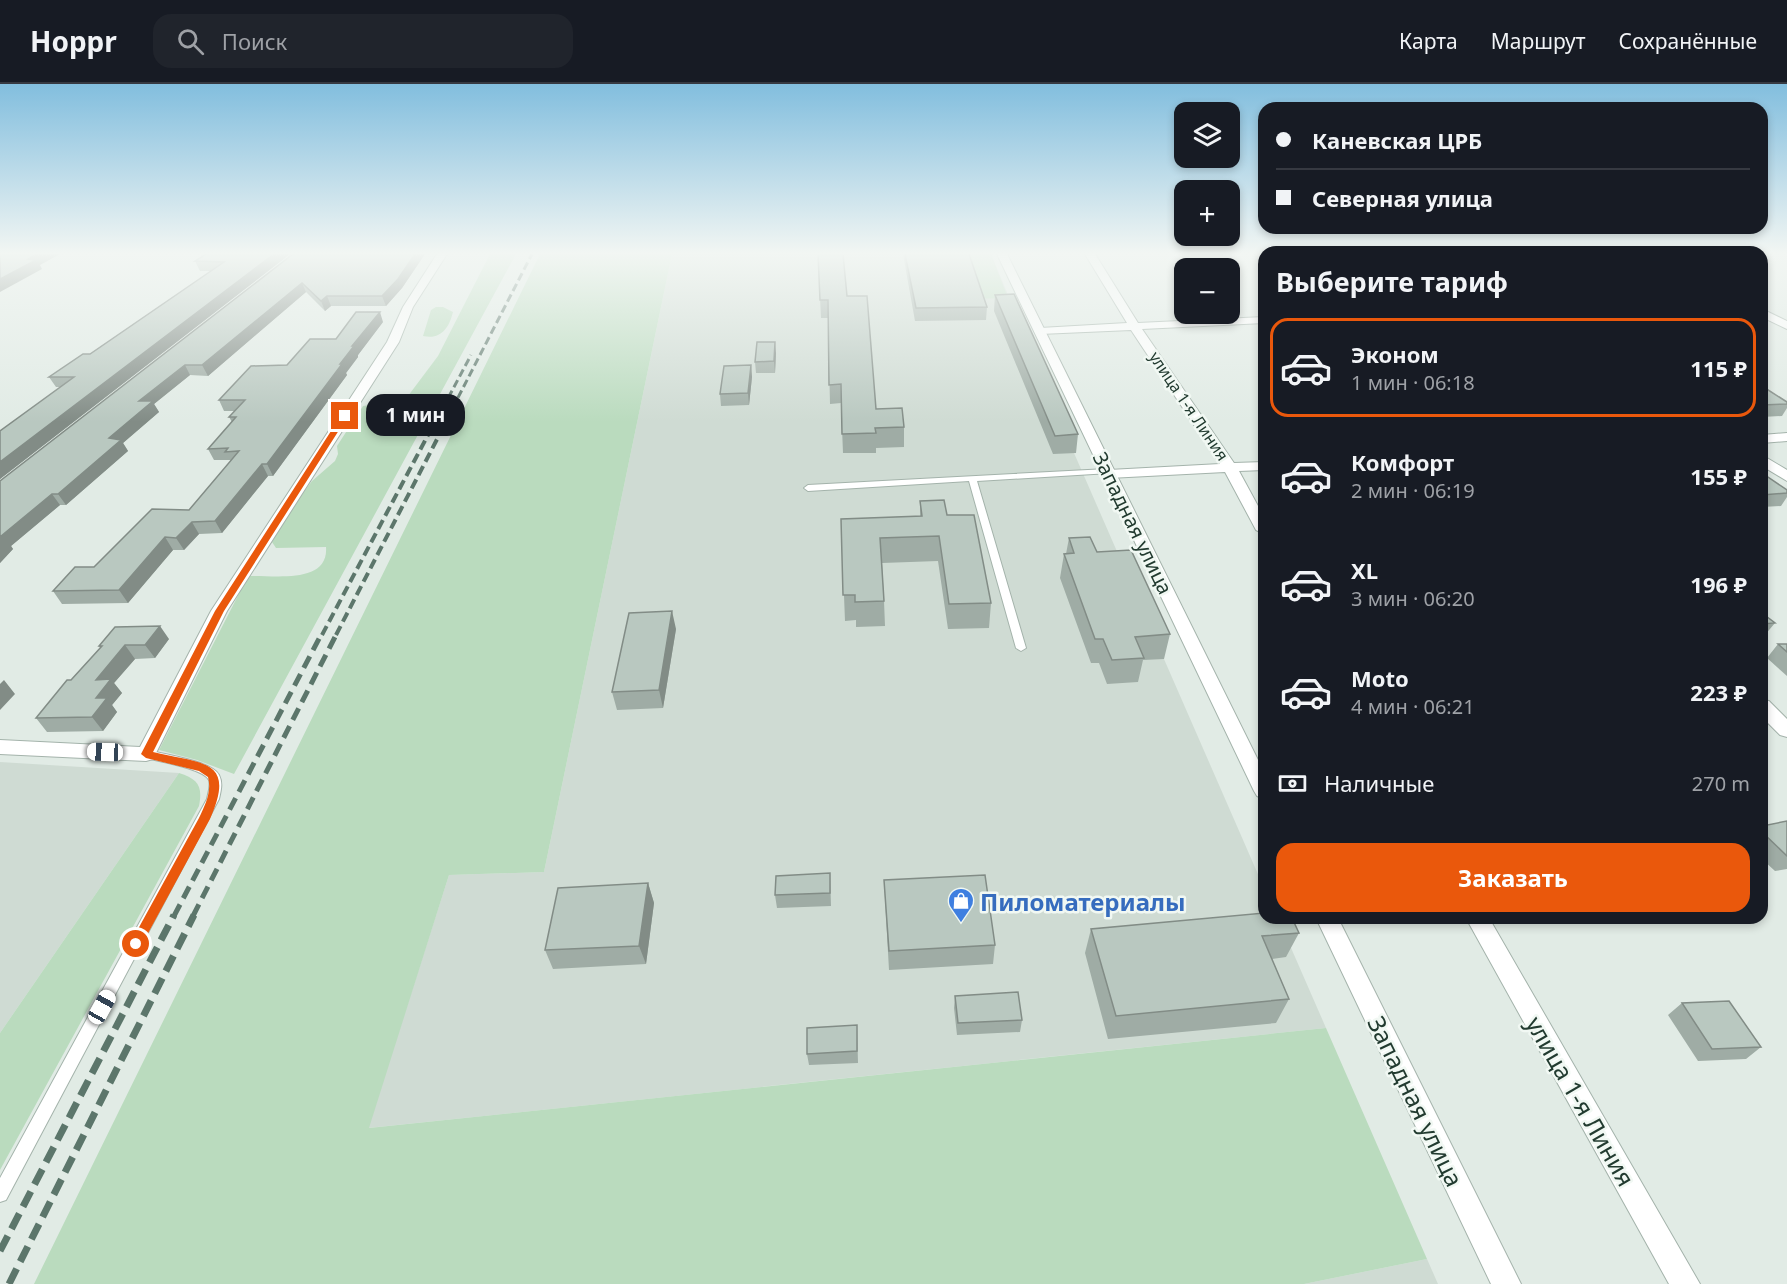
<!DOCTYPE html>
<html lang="ru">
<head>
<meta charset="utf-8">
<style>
  body { margin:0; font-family:"Noto Sans",sans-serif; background:#20242c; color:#f1f3f6; height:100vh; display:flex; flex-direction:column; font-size:22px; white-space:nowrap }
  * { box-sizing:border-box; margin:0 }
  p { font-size:20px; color:#9ea1a6 }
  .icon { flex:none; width:33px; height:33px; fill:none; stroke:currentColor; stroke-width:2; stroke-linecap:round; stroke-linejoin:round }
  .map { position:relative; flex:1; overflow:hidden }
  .side { position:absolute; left:1258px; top:162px; width:510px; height:678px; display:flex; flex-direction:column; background:#171b24; border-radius:18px; box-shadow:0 3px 9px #0003 }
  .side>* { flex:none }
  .guide { position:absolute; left:1258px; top:18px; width:510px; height:132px; border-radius:18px; box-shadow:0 3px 9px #0003; display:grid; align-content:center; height:132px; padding:0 18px; background:#171b24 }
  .fabs { position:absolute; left:1174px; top:18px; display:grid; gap:12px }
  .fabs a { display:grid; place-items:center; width:66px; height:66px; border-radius:12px; background:#171b24; box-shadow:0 3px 9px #0003; font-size:30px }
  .end { position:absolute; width:27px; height:27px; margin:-14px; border:8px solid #ea580c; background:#fff; box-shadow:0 0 0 3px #fff }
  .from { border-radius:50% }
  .bubble { position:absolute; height:42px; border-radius:18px; background:#171b24; box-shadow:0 3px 9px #0003; font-size:20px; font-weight:700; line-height:42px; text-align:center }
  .car { position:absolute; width:18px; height:36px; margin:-18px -9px; border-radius:8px; box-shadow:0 0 4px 2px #0007; background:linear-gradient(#fff 24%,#345 0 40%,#fff 0 76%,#345 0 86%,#fff 0) }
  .guide b { display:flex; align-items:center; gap:21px; height:57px; font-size:22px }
  .guide b+b { border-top:2px solid #363941 }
  .guide i { width:15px; height:15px; background:#f1f3f6 }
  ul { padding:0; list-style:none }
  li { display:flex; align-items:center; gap:18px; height:99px; margin:0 12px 9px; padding:0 6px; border:3px solid transparent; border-radius:18px }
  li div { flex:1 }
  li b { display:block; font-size:22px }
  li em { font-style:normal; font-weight:700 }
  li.current { border-color:#ea580c }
  li>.icon { width:54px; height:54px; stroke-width:1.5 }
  h2 { padding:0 18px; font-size:27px; line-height:72px }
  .pay { display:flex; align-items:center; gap:15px; height:66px; padding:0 18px; font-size:22px }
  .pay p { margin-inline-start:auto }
  .primary-button { display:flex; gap:12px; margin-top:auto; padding:12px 18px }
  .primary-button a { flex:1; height:69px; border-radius:18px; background:#ea580c; color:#fff; font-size:24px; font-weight:700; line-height:69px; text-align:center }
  header { display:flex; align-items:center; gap:36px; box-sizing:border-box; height:84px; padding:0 30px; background:#171b24; border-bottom:2px solid #363941 }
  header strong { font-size:28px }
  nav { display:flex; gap:33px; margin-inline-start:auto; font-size:21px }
  .search { width:420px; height:54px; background:#20242c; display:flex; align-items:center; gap:15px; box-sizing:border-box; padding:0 21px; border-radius:18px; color:#9ea1a6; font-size:22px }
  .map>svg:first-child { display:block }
</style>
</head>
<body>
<header>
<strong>Hoppr</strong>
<div class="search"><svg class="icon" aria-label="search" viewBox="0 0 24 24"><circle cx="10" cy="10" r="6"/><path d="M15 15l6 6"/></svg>Поиск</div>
<nav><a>Карта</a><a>Маршрут</a><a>Сохранённые</a></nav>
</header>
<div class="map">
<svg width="1787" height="1200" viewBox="0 0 1787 1200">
  <rect width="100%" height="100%" fill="#e1ebe5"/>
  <path fill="#cfdbd3" d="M672,170H991L1074,369L1264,804V834H1278L1326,944L368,1044L449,791L544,788Z
    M0,678L179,689L0,949Z
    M1427,1175L1438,1200H1304Z"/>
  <path fill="#badbbe" d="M490,170H516L234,690L197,676L159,666L248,492C273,491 329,501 326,463L276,464L272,458L291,425L312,397L335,377L338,370L337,362L363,322L405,316L438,272Z
    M540,170H672L544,788L449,791L369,1044L1326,944L1427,1175L1304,1200H34Z
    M951,170H991L1008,214L964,215Z
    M436,223H443L453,228C449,244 441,256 423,252L431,226Z
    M179,689C198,695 203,702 199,722L0,1086V949Z"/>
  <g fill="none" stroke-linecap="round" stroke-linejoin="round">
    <defs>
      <path id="service" d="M1107,385L1111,387L1110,389L977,397L1026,564L1021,567L1016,564L969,397L808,407L804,404L808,401Z
        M146,666C162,670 212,677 219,691C223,699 221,706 219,715L6,1116L0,1118V1094L207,715C208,709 211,702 209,696C203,684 156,677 142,673L140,670L142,667Z"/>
      <path id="minor" d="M437,170H447L413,223L399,258L227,527L153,675L146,677L0,670V656L140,663L211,527L387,258L403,223Z
        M1085,170H1095L1138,239L1264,233V239L1142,245L1234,379L1264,378V386L1239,387L1264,433V450L1256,446L1225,388L1109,394L1102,390L1109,386L1220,380L1131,246L1040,250L1034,247L1040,244L1127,239Z
        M1762,225L1787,237V245L1762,233Z
        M1787,349V357L1762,359V351Z
        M1762,371L1787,386V397L1762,382Z
        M1762,616L1769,617L1787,635V653L1780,651L1762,633Z
        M1466,834H1489L1700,1200H1669Z"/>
      <path id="tertiary" d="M997,170H1007L1264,688V715L1257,712L1254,707Z
        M1316,834H1338L1521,1200H1491Z"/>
    </defs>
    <use href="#service" stroke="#a4b3ab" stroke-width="2"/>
    <use href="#minor" stroke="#a4b3ab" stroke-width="2"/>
    <use href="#tertiary" stroke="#a4b3ab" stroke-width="2"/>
    <use href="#service" fill="#fff" fill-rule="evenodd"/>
    <use href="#minor" fill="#fff" fill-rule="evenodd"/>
    <use href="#tertiary" fill="#fff" fill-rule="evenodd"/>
    <path stroke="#5c766b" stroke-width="3" stroke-dasharray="8 4" stroke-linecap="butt" d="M437,335L471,271
      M447,335L532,170"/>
    <path stroke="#5c766b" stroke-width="4" stroke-dasharray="10 5" stroke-linecap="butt" d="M322,551L437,334
      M336,551L448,334"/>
    <path stroke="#5c766b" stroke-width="5" stroke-dasharray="13 7" stroke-linecap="butt" d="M174,832L322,549
      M193,832L337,549"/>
    <path stroke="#5c766b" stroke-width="7" stroke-dasharray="17 8" stroke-linecap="butt" d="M0,1167L174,831
      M9,1200L194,831"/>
  </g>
  <path fill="#9faca5" d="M290,170L0,395V347L61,303H56L49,293L90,270L211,187H200L195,177Z
    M293,170H425L402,204L386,222H331L325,227L306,208L208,292L190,291L154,320L159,328L123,359L128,367L66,421H60L11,462L13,465L0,479V397Z
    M818,170L847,212L876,325L904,343V363L876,364V369H843L841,319L830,320L828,234H821Z
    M903,170H969L987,223L986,236L915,237Z
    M995,211L1078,350L1076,369L1053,370L994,227Z
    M383,238L358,271V273L346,289L347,291L273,392H268L222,449L199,450L184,466H173L128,519L62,520L53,507L189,426L230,378V376H214L208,365L232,338L229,333L235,327H224L219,316L287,281L336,255Z
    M776,269L775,289H756L755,278Z
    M751,281L752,293L749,321L721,322L720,310Z
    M1762,302L1787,318V324L1782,332L1762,333Z
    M1762,389L1787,406V413L1781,422L1762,423Z
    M920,417L947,431L991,519L989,544L948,545L938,477L882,479L884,517L885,542L856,543V536L845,537L841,435L920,432Z
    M1069,454L1097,468L1170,550L1164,575L1143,576L1138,598L1107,600L1099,579H1091L1060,494L1064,470H1066Z
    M1762,529L1775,539L1764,552L1762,553Z
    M676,545L663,624L617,626L612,608Z
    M169,555L155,574L135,575L114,599L122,609L112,621L117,628L103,647L47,648L36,634L100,564L99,562Z
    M1778,560H1787V592L1767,574Z
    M1787,737V785L1775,787L1762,775V742Z
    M830,789L831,822L777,824L775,811Z
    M884,796L995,861L993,880L889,886L885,815Z
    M648,799L654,819L646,880L553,885L545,866Z
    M1263,824L1299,849L1286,873L1272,875L1289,915L1276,939L1108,955L1085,869L1091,845L1260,830Z
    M955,912L1022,936L1020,948L957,951L954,924Z
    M1682,919L1761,963L1746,975L1698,977L1668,931Z
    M857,941L858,979L809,981L807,970Z"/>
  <path fill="#828c86" d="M37,170H60L40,181L42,185L0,208V195L28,175Z
    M274,170H290L0,395V378Z
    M415,170H425L402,204L386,222L382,212Z
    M302,199L306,208L208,292L202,281Z
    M327,212L331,222L325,227L321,217Z
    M380,228L383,238L358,271V273L346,289L347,291L273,392L267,380L340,280L352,262Z
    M775,258L776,269L775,289L774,277Z
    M185,281L190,291L154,320L159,328L123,359L128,367L66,421L58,410L109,354L139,317Z
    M751,281L752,293L749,321L748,309Z
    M262,380L268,392L222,449L215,437Z
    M52,410L60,421L11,462L13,465L0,479V453Z
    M192,438L199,450L184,466L176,454Z
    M165,453L173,466L128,519L119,506Z
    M672,527L676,545L663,624L659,606Z
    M160,542L169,555L155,574L145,561Z
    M125,561L135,575L114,599L122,609L112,621L117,628L103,647L92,633L96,614V596Z
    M4,596L15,610L0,626V600Z
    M648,799L654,819L646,880L639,862Z"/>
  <path fill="#b9c8c0" stroke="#828c86" stroke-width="1.5" d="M0,170H37L28,175L36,176L0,195Z
    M206,170H274L0,378V347L74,293H49L83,270H90L224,178L195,177Z
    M293,170H415L398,195L382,212H327L321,217L302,199L202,281H185L139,317H153L109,354L121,356L58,410H52L0,453V397Z
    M818,170H843L847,212H867L876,325L902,324L904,343L875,344L876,349L842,350L841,300L829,301L828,216H820Z
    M905,170H969L987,223L916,224Z
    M1014,210L1078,350L1055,352L995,211Z
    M356,228H380L352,262H354L340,280H342L267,380H262L215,437L192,438L176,454L165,453L119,506L53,507L75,483H94L152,425L189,426L239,367L225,368L228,364L208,365L236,333H229L245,316H219L251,282L287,281L310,255H336Z
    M757,258H775L774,277L755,278Z
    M751,281L748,309L720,310L724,282Z
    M1762,302L1787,318V320L1762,321Z
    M1762,389L1787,406V409L1762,411Z
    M944,416L947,431H974L991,519L949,520L939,452L880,454L884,517L855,518V511H843L841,435L922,432L920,417Z
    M1090,453L1097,468L1131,466L1170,550L1135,553L1144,574L1112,576L1103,555H1095L1064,470L1074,469L1069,454Z
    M672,527L659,606L612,608L629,529Z
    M1762,529L1775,539L1762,540Z
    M160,542L145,561H125L96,596L111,595L96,614H107L92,633L36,634L67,596H71L102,562H99L115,543Z
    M1778,560H1787V568Z
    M1787,737V772L1762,748V742Z
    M830,789V809L775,811L776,792Z
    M985,791L995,861L889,867L884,796Z
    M648,799L639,862L545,866L558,804Z
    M1264,829V834H1292L1299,849L1262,852L1289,915L1116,932L1091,845Z
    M1018,908L1022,936L958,939L955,912Z
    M1729,917L1761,963L1712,965L1682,919Z
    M857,941V967L807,970V944Z"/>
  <linearGradient id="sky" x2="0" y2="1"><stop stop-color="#82bede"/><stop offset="0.5" stop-color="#f2f6f3"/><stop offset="1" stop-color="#f2f6f3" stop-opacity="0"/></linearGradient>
  <rect width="1787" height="338" fill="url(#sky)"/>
  <path fill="#ea580c" d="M342,330L348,332L224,527L153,668C201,680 237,674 210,735L140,864H132L130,860L132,856L199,734C205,721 212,708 208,693L199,687L146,674L141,670L215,527Z"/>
  <defs>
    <symbol id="shop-pin" viewBox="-11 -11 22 30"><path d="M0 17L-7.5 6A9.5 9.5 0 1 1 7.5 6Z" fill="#3f7fe0" stroke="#f1f8f3"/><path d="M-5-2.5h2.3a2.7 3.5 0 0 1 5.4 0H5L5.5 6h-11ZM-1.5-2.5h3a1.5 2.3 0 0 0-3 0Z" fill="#fff"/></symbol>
  </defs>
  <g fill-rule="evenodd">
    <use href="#shop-pin" x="946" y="802" width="30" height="40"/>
  </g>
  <g text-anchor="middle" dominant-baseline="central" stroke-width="5" stroke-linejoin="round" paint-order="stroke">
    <g font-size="16" fill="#223b30" stroke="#f1f8f3">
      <text transform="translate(1189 322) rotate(56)">улица 1-я Линия</text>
    </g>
    <g font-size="20" fill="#223b30" stroke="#f1f8f3">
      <text transform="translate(1133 439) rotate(64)">Западная улица</text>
    </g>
    <g font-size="24" font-weight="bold" fill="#366cbe" stroke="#f1f8f3" text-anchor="start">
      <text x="980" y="817">Пиломатериалы</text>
    </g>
    <g font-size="24" fill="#223b30" stroke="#f1f8f3">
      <text transform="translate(1416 1017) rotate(64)">Западная улица</text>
      <text transform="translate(1581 1017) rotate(60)">улица 1-я Линия</text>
    </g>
  </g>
</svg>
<div class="fabs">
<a><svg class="icon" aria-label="layers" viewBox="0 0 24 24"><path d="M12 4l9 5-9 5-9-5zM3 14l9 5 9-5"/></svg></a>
<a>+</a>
<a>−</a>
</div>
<i class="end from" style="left:136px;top:860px"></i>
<i class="end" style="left:345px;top:332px"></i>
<div class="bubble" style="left:366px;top:310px;width:99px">1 мин</div>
<i class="car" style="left:105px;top:668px;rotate:272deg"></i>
<i class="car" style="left:102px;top:923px;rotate:29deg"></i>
<div class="guide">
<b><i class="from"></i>Каневская ЦРБ</b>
<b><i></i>Северная улица</b>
</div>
<section class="side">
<h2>Выберите тариф</h2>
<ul>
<li class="current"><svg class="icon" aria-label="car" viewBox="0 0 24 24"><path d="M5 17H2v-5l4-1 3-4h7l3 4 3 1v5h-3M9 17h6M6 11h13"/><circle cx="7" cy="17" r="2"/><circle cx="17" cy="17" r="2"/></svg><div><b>Эконом</b><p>1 мин · 06:18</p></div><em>115 ₽</em></li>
<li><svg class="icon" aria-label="car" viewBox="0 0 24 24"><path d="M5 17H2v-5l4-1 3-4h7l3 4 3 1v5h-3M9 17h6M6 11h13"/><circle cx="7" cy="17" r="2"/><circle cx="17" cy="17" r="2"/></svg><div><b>Комфорт</b><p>2 мин · 06:19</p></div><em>155 ₽</em></li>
<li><svg class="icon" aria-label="car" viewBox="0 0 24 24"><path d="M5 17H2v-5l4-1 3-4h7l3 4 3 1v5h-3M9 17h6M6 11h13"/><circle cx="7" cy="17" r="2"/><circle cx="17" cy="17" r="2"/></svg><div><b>XL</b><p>3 мин · 06:20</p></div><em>196 ₽</em></li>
<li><svg class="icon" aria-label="car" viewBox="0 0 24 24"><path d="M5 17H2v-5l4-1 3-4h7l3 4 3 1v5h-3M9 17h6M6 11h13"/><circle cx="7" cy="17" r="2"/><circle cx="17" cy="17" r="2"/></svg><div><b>Moto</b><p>4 мин · 06:21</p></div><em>223 ₽</em></li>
</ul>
<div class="pay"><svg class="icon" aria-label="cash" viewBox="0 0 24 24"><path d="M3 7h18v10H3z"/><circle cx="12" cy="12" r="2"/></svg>Наличные<p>270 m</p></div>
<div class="primary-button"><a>Заказать</a></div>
</section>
</div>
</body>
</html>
